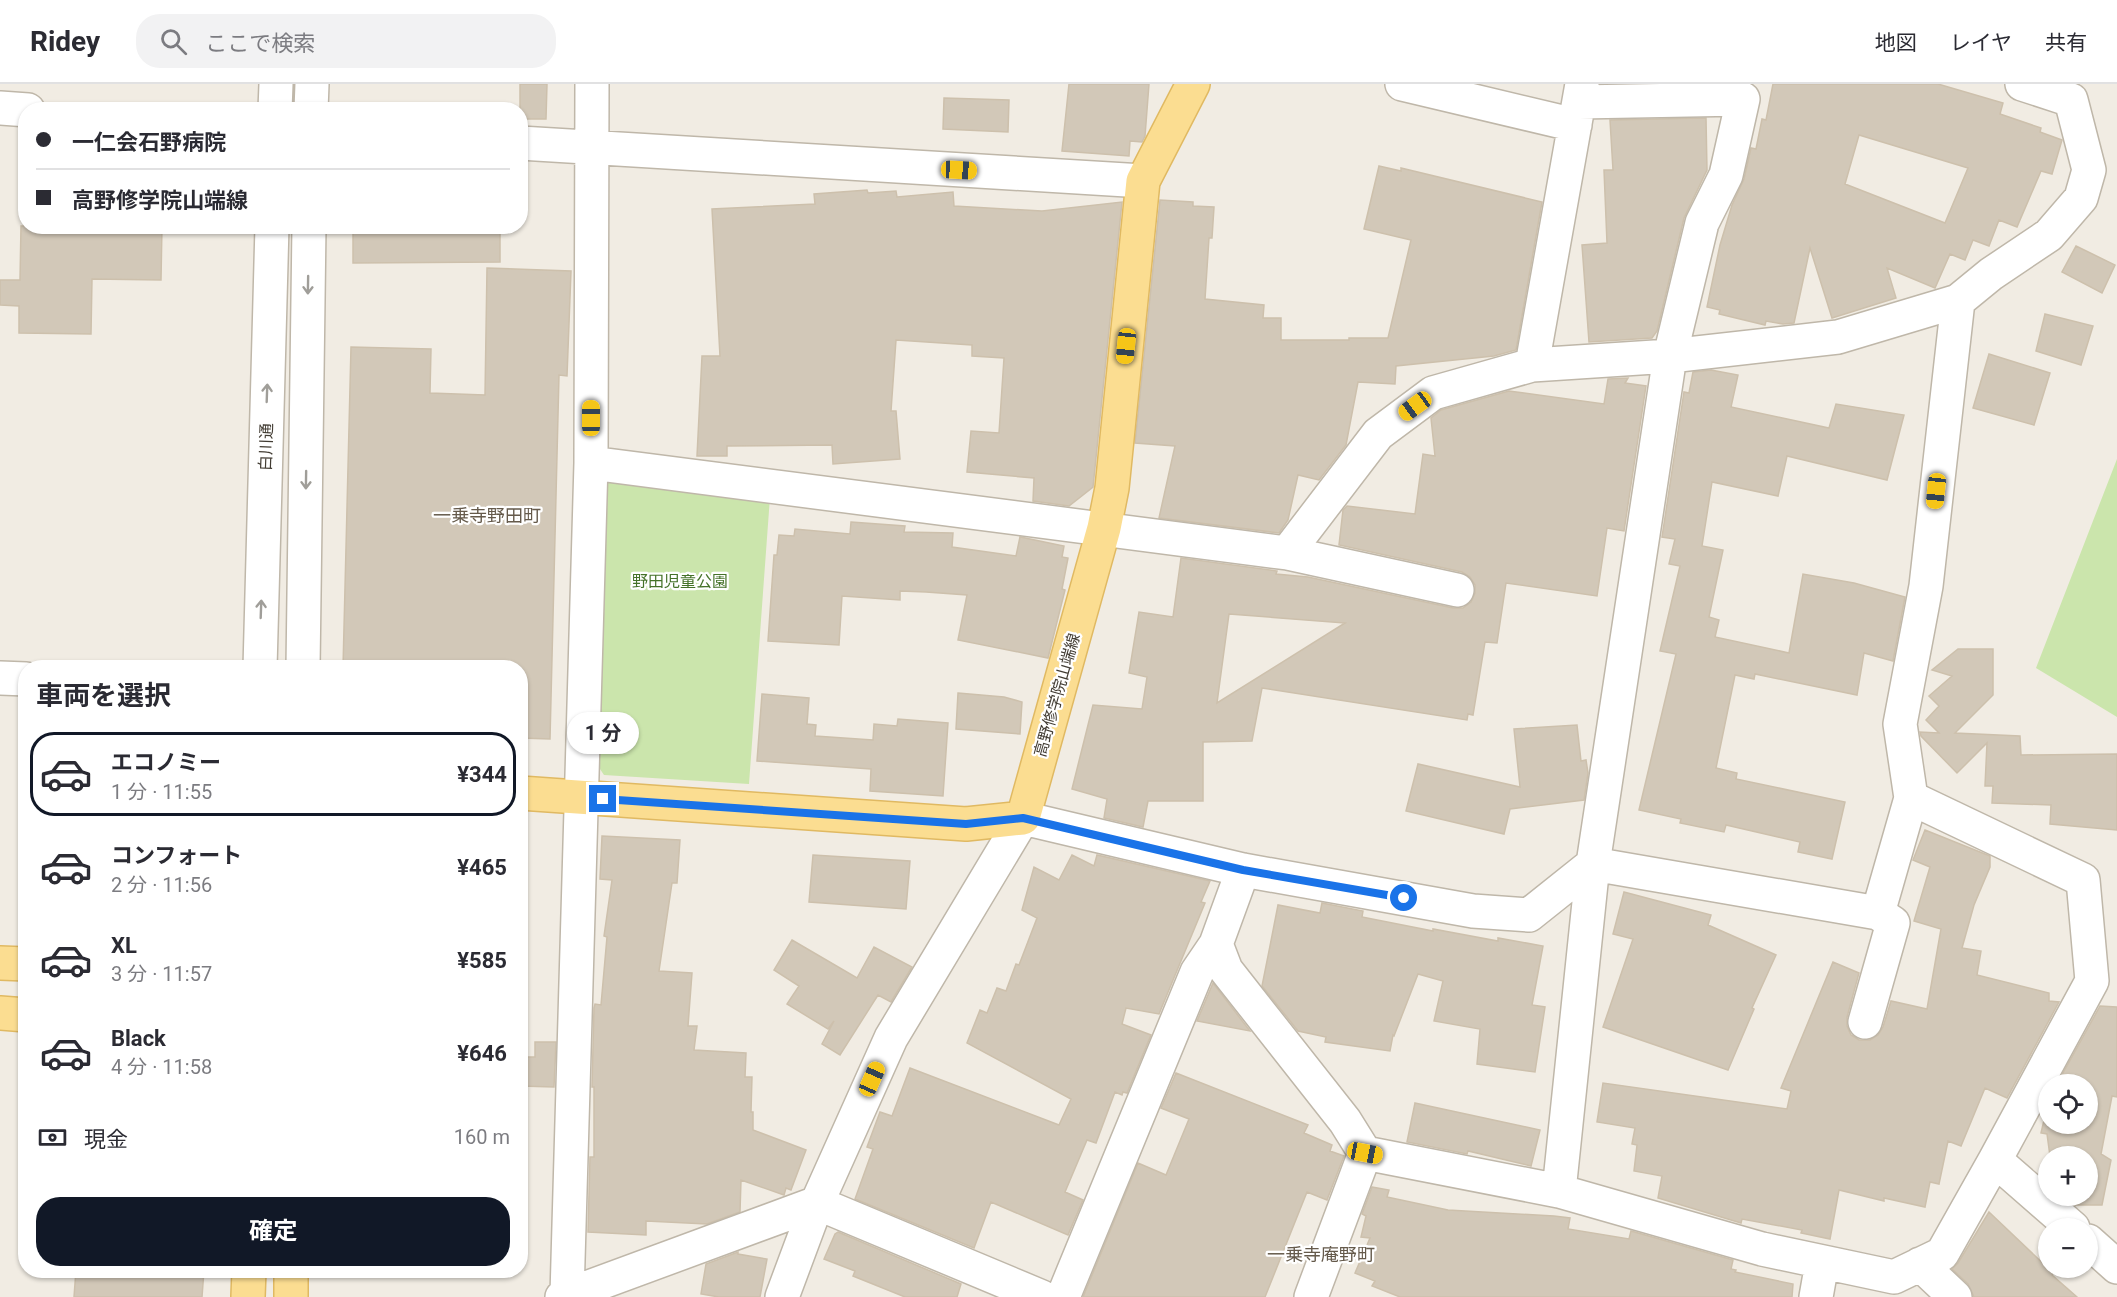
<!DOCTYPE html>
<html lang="ja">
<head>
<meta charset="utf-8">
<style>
  body { margin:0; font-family:Roboto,"Noto Sans JP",sans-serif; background:#f2f2f3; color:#2b2b33; height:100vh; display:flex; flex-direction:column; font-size:22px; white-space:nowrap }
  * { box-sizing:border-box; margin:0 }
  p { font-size:20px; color:#7c7c81 }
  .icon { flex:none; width:33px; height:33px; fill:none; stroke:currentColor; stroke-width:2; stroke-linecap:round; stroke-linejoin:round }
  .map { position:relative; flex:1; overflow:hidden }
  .panel { position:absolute; left:18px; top:576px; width:510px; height:618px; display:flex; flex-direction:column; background:#fff; border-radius:24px; box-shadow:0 2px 4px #0004 }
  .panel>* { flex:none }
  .guide { position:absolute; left:18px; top:18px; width:510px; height:132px; border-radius:24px; box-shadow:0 2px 4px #0004; display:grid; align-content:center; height:132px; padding:0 18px; background:#fff }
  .tools { position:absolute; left:2038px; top:990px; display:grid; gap:12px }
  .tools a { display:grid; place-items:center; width:60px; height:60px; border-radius:50%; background:#fff; box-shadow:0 2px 4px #0004; font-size:30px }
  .end { position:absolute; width:27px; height:27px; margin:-14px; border:8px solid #1a73e8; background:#fff; box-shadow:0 0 0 3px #fff }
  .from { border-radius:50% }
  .bubble { position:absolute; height:42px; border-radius:21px; background:#fff; box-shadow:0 2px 4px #0004; font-size:20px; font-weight:700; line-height:42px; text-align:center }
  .car { position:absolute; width:18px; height:36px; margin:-18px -9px; border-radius:8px; box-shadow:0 0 4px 2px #0007; background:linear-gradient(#f5c518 24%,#345 0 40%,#f5c518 0 76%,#345 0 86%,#f5c518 0) }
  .guide b { display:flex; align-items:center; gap:21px; height:57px; font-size:22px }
  .guide b+b { border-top:2px solid #e1e1e2 }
  .guide i { width:15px; height:15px; background:#2b2b33 }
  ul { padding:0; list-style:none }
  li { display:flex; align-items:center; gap:18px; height:84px; margin:0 12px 9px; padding:0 6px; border:3px solid transparent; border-radius:24px }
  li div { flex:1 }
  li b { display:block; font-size:22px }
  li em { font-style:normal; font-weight:700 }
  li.on { border-color:#111827 }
  li>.icon { width:54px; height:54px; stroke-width:1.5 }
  h2 { padding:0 18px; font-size:27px; line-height:72px }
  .pay { display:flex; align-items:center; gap:15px; height:66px; padding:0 18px; font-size:22px }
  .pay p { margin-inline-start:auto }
  .button { display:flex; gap:12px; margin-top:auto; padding:12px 18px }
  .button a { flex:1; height:69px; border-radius:24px; background:#111827; color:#fff; font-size:24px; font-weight:700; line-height:69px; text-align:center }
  header { display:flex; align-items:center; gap:36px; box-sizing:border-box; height:84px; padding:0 30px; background:#fff; border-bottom:2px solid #e1e1e2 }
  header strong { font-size:28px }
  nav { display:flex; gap:33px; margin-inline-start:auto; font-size:21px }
  .search { width:420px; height:54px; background:#f2f2f3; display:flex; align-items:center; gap:15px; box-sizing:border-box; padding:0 21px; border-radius:24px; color:#7c7c81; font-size:22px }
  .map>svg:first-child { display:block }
</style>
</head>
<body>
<header>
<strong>Ridey</strong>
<div class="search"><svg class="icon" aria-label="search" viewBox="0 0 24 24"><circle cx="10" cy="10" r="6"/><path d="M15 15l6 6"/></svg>ここで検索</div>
<nav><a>地図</a><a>レイヤ</a><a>共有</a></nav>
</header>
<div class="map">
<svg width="2117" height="1213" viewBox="0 0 2117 1213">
  <rect width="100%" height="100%" fill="#f1ece3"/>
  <path fill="#cbe5ac" d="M2117,375V633L2036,584Z
    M615,393L770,413L749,700L604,691L594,676L599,408Z"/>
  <path fill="#d2c8b8" stroke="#cdc0ac" stroke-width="1.5" fill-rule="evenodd" d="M520,0H547L546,35H520Z
    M1069,0H1149L1145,52L1142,58L1130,57L1129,72L1062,67Z
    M1773,0H1938L2003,19L2000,30L2041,44L2040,48L2062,56L2052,90L2041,87L2017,143L1999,136L1989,162L1973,156L1965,176L1950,170L1935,204L1887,184L1896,214L1832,234L1810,164L1794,239L1783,240L1766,237L1765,241L1719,230L1720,226L1707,223L1720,161L1732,121L1744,95L1751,64L1756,65L1762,35L1766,36ZM1859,51L1968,84L1945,139L1845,100Z
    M944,14L1009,16L1008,48L943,45Z
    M1706,34L1707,86L1684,134L1657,247L1652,254L1589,258L1582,161L1607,159L1604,86H1613L1610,36Z
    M1379,82L1401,87V84L1542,118L1516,266L1494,272L1396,282L1395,300L1358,298L1346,361L1319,396L1298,391L1288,436L1279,449L1159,434L1175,362L1135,359L1160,116L1193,118V122L1214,123L1212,154H1209L1205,215L1264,221L1263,234H1281V256H1349V254H1388L1411,156L1364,145Z
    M867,106L868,109L896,107L897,113L953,108L954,122L1042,127L1122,118L1093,403L1069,422L1033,417L1034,394L967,388L971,347L999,349L1004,274L972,272V261L896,256L891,327H896L900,375L833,380L832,361L727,362V372H697L702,272H720L712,125L815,120L814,110Z
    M21,142H162L161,196L92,195L91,250L19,249V222L0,221V196H20Z
    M353,142H500V178L353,179Z
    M2076,162L2115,181L2102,209L2062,188Z
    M487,184L571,187L567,292L559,291L550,655L520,654V584H343L351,263L431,265L430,309L485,311Z
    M2045,230L2093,242L2081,281L2036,267Z
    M1989,270L2050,289L2034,341L1973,324Z
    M1711,286L1738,291L1731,323L1829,344L1836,320L1904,331L1887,396L1787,372L1778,412L1712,398L1702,462L1723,466L1709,533L1719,536L1715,553L1789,569L1803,490L1854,499L1905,513L1893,577L1864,569L1857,611L1755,590L1754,595L1735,591L1716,684L1737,689L1736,695L1845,718L1832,775L1798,768L1800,758L1726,741L1724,748L1680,739L1681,735L1639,726L1676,570L1660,567L1680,482L1669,480L1675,455L1662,453L1684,308L1689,309L1693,288Z
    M1628,294L1625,299L1646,302L1624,447L1607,444L1597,512L1506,499L1497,559L1485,558L1473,631L1468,630L1467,636L1262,604L1252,657L1203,658V717H1148L1143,743L1104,734L1107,715L1072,705L1093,621L1142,625L1147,593L1129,589L1139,528L1173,533L1181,474L1277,487L1276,490L1308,493L1453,524H1463L1471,518L1475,509V501L1470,493L1462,488L1339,461L1343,426L1347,422L1415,430L1423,370L1435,372L1431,334L1441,326L1509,307L1604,320L1608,295ZM1229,530L1345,539L1217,619Z
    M851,438L905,442L904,448L953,449L952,463L1016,472L1020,453L1064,462L1062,473L1068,474L1062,505L1065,506L1048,574L958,556L967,511L926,508L900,507V516L842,512L839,561L768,557L774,471H777L779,451L794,452L795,445L850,450Z
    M1958,565H1993V611L1955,649L2020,652L2021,671L2117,670V746L2050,740L2051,721L1992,719L1993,702H1985L1987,659L1957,689L1921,652L1920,648L1939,649L1926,636L1939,622L1929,612L1952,592L1932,586Z
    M958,609L1004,613L1022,618L1020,650L956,645Z
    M762,610L809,614L807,640L816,641L815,652L873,656L874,640L897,642L898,635L948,639L943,712L870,707L871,685L757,677Z
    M1577,641L1581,677L1586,676L1588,689L1584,716L1510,725L1504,750L1406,727L1418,680L1520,703L1514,645Z
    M1925,746L1990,772V783L1974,821L1962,864L1981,867L1977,891L2049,909V917L2059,918L2007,1014L1985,1004L1961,1062L1948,1057L1939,1100L1930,1098L1925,1123L1884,1114V1117L1839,1106L1830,1155L1801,1149L1802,1146L1742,1135L1741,1139L1658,1114L1662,1092L1634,1087L1637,1061L1632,1060L1635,1044L1597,1038L1603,999L1787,1025L1791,1007L1781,1004L1833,878L1859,889L1847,933V942L1851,951L1859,956H1870L1878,951L1883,943L1891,917L1927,925L1941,845L1914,837L1930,783L1913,776Z
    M602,752L680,756L677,799H672L659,887L692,889L688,942H697L694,966L746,969L745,993H752L751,1028H753V1046L806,1066L791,1106L786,1104L784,1111L741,1096L740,1128L707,1140L646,1137V1151L588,1148L590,1073H594V1003H592L594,924L595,920L601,921L607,853L604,852L612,796L600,795Z
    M813,771L910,777L906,825L809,818Z
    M1072,771L1094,782L1097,771L1210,797L1201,818L1205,819L1159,930L1126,924L1122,940L1151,951L1127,1009L1123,1008L1122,1011L1115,1008L1096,1059L1087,1056L1065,1108L1083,1116L1068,1151L991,1118L974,1164L855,1115L873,1065L867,1063L880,1028L892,1032L910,984L1059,1041L1071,1015L967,959L980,926L987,929L997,904L1006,907L1016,880L1019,881L1037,834L1022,826L1034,783L1059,796Z
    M1624,808L1711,831L1708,841L1776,871L1752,924L1754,925L1728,986L1603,943L1633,855L1613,850Z
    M1322,819L1363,827L1362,833L1433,847V845L1498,857V854L1543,862L1532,921L1545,923L1535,988L1477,980L1480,945L1434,937L1443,897L1418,890L1394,952L1393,951L1390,967L1325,958L1326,953L1298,947L1262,902L1270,862L1278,821L1320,829Z
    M792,856L857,894L874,863L912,883L891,918L878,911L840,971L822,960L834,937L828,945L787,920L799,902L774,886Z
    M1213,899L1250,947L1197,937Z
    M2100,922L2117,923V1013L2112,1012L2101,1070L2111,1076L2102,1121H2075L2071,1112H2088V1072H2050L2047,1050L2041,1049L2045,1032L2041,1030L2049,1016V1040H2088V1000H2057Z
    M535,958H556L554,1003L520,1002V973H535Z
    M1176,989L1308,1041L1304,1049L1332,1061L1330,1067L1344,1072L1327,1116L1307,1108L1265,1213H1083L1138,1079L1166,1091L1189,1035L1161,1024Z
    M1415,1019L1540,1046L1531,1082L1468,1067L1467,1070L1407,1058Z
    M1372,1103L1389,1106L1387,1113L1448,1126L1554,1132L1570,1134L1568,1145L1629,1155L1631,1147L1733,1176L1731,1185L1736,1186L1735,1188L1793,1200L1792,1213H1400L1372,1202L1375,1197L1355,1189L1370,1154L1361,1153L1366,1132L1362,1130Z
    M1989,1128L2053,1189L2052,1191L2077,1213H1974L1968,1200L1952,1185L1958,1179Z
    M838,1148L961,1200L957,1213H905L853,1192L855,1187L824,1175L835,1150Z
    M738,1168V1170L767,1175L760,1213H719L701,1210L706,1180Z
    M76,1186H204L202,1213H74Z"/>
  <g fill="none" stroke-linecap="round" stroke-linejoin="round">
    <defs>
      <path id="minor" d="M1402,0L1575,41
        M0,24L28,26
        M275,26L276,0
        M311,26L312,0
        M520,59L1143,97
        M1532,281L1582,0
        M591,379L1287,469L1378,350L1433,309L1532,281L1670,272L1838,253L1958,217L1991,190L2049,151L2081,114L2089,86L2071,16L2022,0
        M1287,469L1457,506
        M260,584L272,142
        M303,584L309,142
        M0,594L26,595
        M1243,786L1216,860L1226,886L1345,1037L1365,1069L1559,1107L1762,1165L1894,1193L1942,1170L1995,1076L2092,897L2083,796L1911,714
        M1865,938L1893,839L1878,829
        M1995,1076L2073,1144
        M1559,1107L1593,780L1670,272L1702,139L1726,91L1743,15L1579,18
        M2088,1157L2117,1183
        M1920,1180L1955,1213
        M567,1211L591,379L592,0
        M562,1213L817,1119L1042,1213
        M782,1213L817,1119L891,954L1023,734L1243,786L1473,827L1529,831L1593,780L1878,829L1911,714L1900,640L1926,502L1958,217
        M1063,1213L1197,888L1216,860
        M1311,1213L1365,1069
        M1816,1213L1822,1179"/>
      <path id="major" d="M520,709L966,740L1023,734L1104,444L1112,404L1143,97L1193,0
        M0,879L26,880
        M0,929L26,931
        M248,1213L249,1186
        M291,1213V1186"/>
    </defs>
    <use href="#minor" stroke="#bfb7a9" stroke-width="36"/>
    <use href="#major" stroke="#e0b962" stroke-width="36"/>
    <use href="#minor" stroke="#fff" stroke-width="33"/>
    <use href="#major" stroke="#fbdd91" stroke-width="33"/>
  </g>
  <defs><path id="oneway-shaft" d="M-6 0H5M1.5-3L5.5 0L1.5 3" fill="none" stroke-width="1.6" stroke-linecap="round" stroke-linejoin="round" transform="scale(1.5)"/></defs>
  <g stroke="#a09e99">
    <use href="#oneway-shaft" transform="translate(308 201) rotate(91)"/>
    <use href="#oneway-shaft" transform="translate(267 309) rotate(-88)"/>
    <use href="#oneway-shaft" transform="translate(306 396) rotate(91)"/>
    <use href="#oneway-shaft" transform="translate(261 525) rotate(-88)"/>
  </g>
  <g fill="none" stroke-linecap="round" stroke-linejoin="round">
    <path stroke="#1a73e8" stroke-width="8" d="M603,715L966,740L1023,734L1243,786L1404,814"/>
  </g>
  <g text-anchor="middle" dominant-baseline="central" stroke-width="4.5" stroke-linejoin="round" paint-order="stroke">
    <g font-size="16" fill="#423c33" stroke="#fff">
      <text transform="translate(266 363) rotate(-88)">白川通</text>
      <text transform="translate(1057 611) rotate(-74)">高野修学院山端線</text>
    </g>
    <g font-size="16" fill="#457229" stroke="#fff">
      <text x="680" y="497">野田児童公園</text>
    </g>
    <g font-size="18" fill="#655a4b" stroke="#fff">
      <text x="487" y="431">一乗寺野田町</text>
      <text x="1321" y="1170">一乗寺庵野町</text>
    </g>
  </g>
</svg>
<div class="tools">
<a><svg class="icon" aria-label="locate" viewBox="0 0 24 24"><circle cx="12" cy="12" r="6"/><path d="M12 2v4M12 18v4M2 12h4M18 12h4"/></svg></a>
<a>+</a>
<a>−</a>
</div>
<i class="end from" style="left:1404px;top:814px"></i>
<i class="end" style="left:603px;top:715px"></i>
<div class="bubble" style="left:567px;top:628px;width:72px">1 分</div>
<i class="car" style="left:959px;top:86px;rotate:93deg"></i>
<i class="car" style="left:1126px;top:262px;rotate:186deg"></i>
<i class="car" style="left:1415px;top:322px;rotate:234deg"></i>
<i class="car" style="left:591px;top:334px;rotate:0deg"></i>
<i class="car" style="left:1936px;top:407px;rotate:186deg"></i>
<i class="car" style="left:872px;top:995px;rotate:24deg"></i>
<i class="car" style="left:1365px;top:1069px;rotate:101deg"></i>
<div class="guide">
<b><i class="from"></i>一仁会石野病院</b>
<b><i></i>高野修学院山端線</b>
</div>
<section class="panel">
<h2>車両を選択</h2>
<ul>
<li class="on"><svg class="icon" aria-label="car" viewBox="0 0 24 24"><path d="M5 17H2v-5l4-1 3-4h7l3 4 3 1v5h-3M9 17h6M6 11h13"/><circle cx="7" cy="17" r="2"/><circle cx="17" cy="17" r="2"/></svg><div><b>エコノミー</b><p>1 分 · 11:55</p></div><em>¥344</em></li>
<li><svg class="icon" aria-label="car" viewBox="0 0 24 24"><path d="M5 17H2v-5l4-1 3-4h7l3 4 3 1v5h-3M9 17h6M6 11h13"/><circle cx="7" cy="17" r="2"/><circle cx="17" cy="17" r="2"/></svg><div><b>コンフォート</b><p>2 分 · 11:56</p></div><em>¥465</em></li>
<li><svg class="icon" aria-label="car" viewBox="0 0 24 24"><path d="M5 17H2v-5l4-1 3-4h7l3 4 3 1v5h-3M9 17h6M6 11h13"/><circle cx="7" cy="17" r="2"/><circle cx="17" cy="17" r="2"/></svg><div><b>XL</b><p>3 分 · 11:57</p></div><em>¥585</em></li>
<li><svg class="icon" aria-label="car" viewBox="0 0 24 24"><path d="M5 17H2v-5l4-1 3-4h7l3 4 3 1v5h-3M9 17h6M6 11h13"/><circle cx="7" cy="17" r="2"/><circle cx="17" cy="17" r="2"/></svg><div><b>Black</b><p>4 分 · 11:58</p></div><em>¥646</em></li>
</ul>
<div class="pay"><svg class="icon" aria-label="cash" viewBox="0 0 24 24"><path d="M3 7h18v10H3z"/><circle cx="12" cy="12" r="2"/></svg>現金<p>160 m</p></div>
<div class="button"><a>確定</a></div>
</section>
</div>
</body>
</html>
